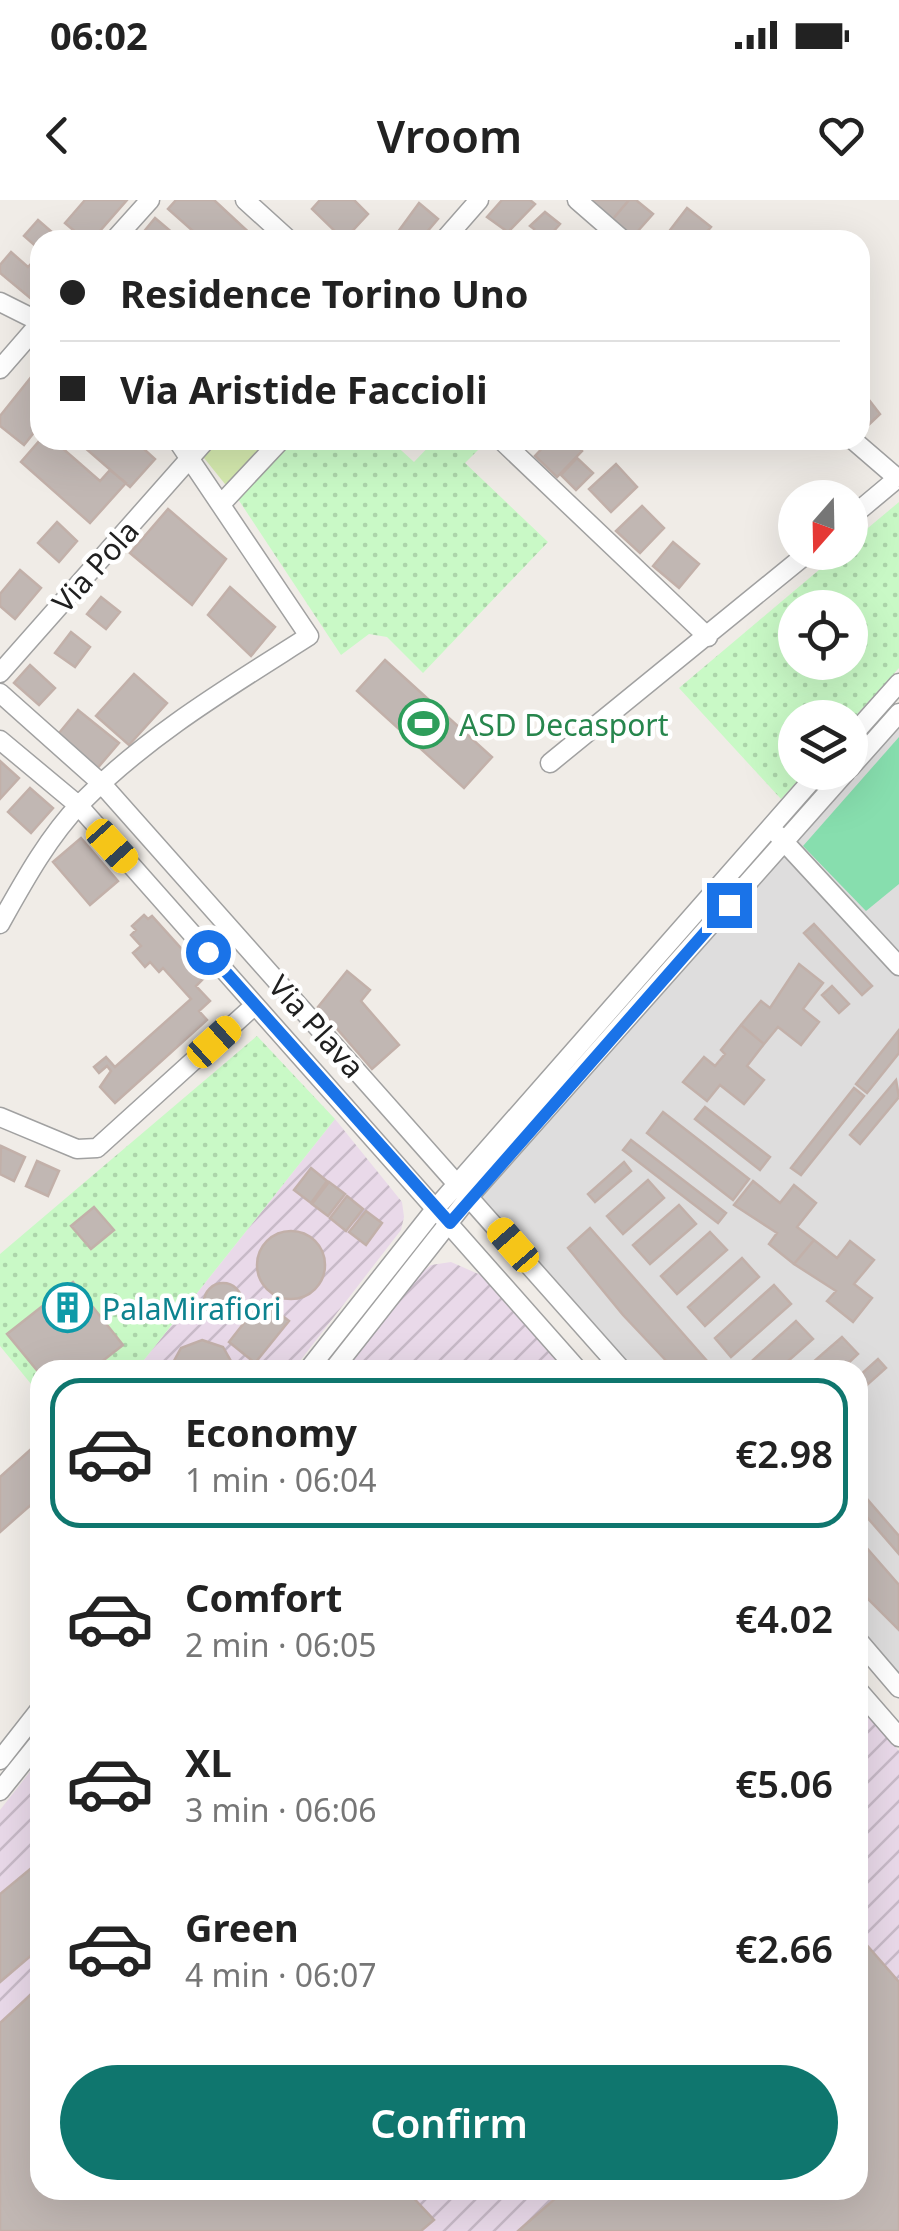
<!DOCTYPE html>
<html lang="en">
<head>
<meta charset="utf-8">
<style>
  body { margin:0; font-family:"Noto Sans",sans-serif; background:#f2f2f2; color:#222; height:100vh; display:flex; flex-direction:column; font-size:38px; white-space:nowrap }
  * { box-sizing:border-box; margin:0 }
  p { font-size:32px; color:#767676 }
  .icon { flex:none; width:55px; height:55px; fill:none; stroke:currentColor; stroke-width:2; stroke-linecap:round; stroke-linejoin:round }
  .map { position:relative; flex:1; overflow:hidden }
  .drawer { position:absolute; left:30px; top:1160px; width:838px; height:840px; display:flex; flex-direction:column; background:#fff; border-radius:30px; box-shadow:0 10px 40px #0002 }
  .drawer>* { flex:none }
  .banner { position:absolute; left:30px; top:30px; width:840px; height:220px; border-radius:30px; box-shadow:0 10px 40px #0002; display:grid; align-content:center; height:220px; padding:0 30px; background:#fff }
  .needle { width:65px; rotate:200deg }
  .buttons { position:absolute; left:778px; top:280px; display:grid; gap:20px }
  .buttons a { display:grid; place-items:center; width:90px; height:90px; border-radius:50%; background:#fff; box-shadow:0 10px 40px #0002; font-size:50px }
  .end { position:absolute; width:45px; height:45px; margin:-22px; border:12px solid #1a73e8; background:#fff; box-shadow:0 0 0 5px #fff }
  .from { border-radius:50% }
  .car { position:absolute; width:30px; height:60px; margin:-30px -15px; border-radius:12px; box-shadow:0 0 8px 2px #0007; background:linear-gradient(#f5c518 24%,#345 0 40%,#f5c518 0 76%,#345 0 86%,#f5c518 0) }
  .banner b { display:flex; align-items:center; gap:35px; height:95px; font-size:38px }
  .banner b+b { border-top:2px solid #e0e0e0 }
  .banner i { width:25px; height:25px; background:#222 }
  ul { padding:18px 0 0; list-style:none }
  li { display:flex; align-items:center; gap:30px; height:150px; margin:0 20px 15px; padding:0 10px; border:5px solid transparent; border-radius:30px }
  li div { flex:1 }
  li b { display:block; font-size:38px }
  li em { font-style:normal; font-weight:600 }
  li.current { border-color:#0f766e }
  li>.icon { width:90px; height:90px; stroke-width:1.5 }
  .action { display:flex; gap:20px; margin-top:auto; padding:20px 30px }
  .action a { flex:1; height:115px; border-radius:60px; background:#0f766e; color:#fff; font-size:40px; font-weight:600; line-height:115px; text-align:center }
  .status { display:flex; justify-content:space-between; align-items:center; height:70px; padding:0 50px; background:#fff; direction:ltr }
  .status svg { height:28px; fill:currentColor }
  header { display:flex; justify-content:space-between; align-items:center; height:130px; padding:0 30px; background:#fff; font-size:45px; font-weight:600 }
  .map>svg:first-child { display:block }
</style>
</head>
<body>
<div class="status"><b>06:02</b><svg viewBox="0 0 49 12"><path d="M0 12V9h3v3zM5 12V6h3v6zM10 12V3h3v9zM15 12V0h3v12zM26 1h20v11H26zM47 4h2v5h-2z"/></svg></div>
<header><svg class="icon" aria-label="back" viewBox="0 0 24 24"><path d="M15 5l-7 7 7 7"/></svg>Vroom<svg class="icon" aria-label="heart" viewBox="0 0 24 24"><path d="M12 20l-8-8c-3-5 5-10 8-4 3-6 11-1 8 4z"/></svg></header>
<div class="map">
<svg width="899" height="2031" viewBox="0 0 899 2031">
  <defs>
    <pattern id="industrial-furrows" width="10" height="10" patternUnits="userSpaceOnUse" patternTransform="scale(2.5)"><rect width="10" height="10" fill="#e9d9e9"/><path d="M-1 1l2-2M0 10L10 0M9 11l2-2" fill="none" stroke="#c8bac8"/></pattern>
    <pattern id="park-dots" width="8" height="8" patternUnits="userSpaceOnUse" patternTransform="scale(2.5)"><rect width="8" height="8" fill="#c9f9c6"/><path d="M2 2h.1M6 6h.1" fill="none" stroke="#acd5aa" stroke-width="1.8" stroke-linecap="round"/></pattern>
  </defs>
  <rect width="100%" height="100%" fill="#f0ece7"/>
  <path fill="#dedddd" d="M899,513V1488L858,1440V1170H622L470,995Z"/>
  <path fill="url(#industrial-furrows)" d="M335,919L402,1002L404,1017L401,1030L293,1170H136Z
    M451,1062L483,1076L565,1170H344L419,1075L431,1065Z
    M858,1504L899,1551V2031H0V1610L40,1559V1990H858Z"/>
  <path fill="url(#park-dots)" fill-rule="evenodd" d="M292,240H390L414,262L435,240H475L482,246L465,263L548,342L423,473L387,437L369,434L341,455L238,299Z
    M899,302V468L850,522V518H795V572L805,573L781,599L679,488L839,353L850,352V343ZM795,408H850V462H795Z
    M257,836L335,919L136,1170H40V1195L0,1146V1054Z"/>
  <path fill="#d4e9ae" d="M210,240H273L229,289L200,253Z"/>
  <path fill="#87deae" d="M899,537V684L866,711L803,646Z"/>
  <path fill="#c1b7b3" stroke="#c2b0a9" stroke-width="2.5" d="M85,0H127L92,40H85L65,23Z
    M176,0H214L257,40H203L168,9Z
    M320,0H354L368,14L344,40L312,9Z
    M502,0H530L535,4L508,32L487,17Z
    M588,0H629L607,26Z
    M629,0H636L653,14L630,40L607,26Z
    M419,3L438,19L420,40H392Z
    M687,8L711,27L700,40H674L667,34Z
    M545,12L560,24L546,40H524L534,29L530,26Z
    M155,18L181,40H137Z
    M38,20L61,40H40V50L24,36Z
    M11,52L28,67L40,54V96L35,102L0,73V65Z
    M32,176L40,182V225L24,245L0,226V216Z
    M866,196L880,214L860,233V202Z
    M40,240H53L100,281L110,270L126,283L90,323L21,262Z
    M76,240H134L155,259L130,287Z
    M550,240H570L582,251L557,277L535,256Z
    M577,258L593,273L576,290L561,275Z
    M616,264L637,287L611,312L589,289Z
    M642,306L664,328L640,353L616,331Z
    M168,309L226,359L192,405L130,353Z
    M57,322L77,341L59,362L38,343Z
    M673,342L699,364L679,388L653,366Z
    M20,370L41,388L15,419L0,406V394Z
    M230,387L275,427L251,456L208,415Z
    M101,397L120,412L106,429L87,414Z
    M71,432L90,447L75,467L55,453Z
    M385,460L492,557L464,588L357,491Z
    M30,465L55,488L39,505L14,483Z
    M134,474L167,503L129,545L96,516Z
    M78,510L119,543L95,571L55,538Z
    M0,561L19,578L0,599Z
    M30,588L53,608L31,633L8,612Z
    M81,638L118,681L90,705L53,662Z
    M144,715L148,719L152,716L206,776L196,786L210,801L199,811L207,820L115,903L100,887L111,871L107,866L99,873L94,867L106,857L115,867L191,799L163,768L159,772L150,762L145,767L133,753L141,746L131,735L136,730L132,726Z
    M814,724L872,786L862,795L804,733Z
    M799,764L823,783L803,809L819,822L801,845L778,827L764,844L741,825L761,801L770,808Z
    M347,771L370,790L361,801L399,845L372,869L318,807Z
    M832,786L849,804L839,813L822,795Z
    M741,825L764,844L747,866L764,880L744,904L720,885L707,901L683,882L704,857L715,866L725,854L721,850Z
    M899,830V853L867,893L856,884Z
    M896,880L899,897L860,944L850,935Z
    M854,888L864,896L801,975L791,968Z
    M705,907L770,957L760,970L695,919Z
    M663,912L749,979L733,1000L647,933Z
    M631,940L726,1013L718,1023L623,950Z
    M1,946L25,957L14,981L0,974Z
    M37,961L59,971L48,996L26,986Z
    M624,962L631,971L595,1002L588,994Z
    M311,968L327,981L311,1003L294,990Z
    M648,980L664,998L623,1034L607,1016Z
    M753,981L780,1003L794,985L816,1003L797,1027L814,1040L794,1064L769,1044L777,1033L734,1005Z
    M329,982L345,994L328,1016L312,1004Z
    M347,996L363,1009L346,1031L330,1018Z
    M679,1005L696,1024L650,1064L633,1045Z
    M94,1007L114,1030L91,1049L71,1026Z
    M366,1011L382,1023L366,1045L349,1032Z
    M590,1028L715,1170H675L623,1115L568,1048Z
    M257 1065a34 34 0 1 1 68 0a34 34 0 1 1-68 0Z
    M710,1032L727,1050L677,1094L661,1076Z
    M814,1040L837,1058L850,1041L874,1060L854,1084L872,1098L853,1122L827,1101L836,1091L794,1064Z
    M742,1058L759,1077L705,1126L688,1107Z
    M73,1082L123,1145L91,1170H40V1174L7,1134Z
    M204 1102a19 19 0 1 1 38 0a19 19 0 1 1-38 0Z
    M774,1085L791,1104L731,1157L715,1138Z
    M262,1100L289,1121L255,1163L229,1142Z
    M796,1121L813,1139L778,1170H742Z
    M842,1137L858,1154L841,1170H804Z
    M202,1140L223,1147L236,1170H169L181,1148Z
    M878,1159L886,1168L858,1193V1177Z
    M40,1241V1297L0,1332V1277Z
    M868,1300L899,1336V1354L859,1308Z
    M858,1338L899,1385V1430L861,1392Z
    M40,1661V1748L0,1782V1694Z
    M858,1735L899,1782V2031H518L565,1990H858Z
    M40,1786V1990H406L434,2020L421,2031H0V1823Z"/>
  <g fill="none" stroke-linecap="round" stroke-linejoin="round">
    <defs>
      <path id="minor" d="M245,0L289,40
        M577,0L623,40
        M114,40L150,0
        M444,40L479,0
        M0,102L40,122
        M0,169L40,123
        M501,240L708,437
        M853,240L897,278
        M223,302L281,240
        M850,318L899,277
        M0,473L206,240
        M0,493L101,583L622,1170
        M850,538L899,483
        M0,540L78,605L578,1170
        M550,563L809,352
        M850,568L899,513
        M777,634L899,766
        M0,724C23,683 48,637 81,603C148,535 229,487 309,436L177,240
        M0,917L77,949L97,948L255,805
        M308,1170L436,1008L819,572
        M333,1170L473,992L846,572
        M858,1440L899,1488
        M858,1490L899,1537
        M0,1560L40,1509
        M0,1591L40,1541"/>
    </defs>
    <use href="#minor" stroke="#a1a1a1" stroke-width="21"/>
    <use href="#minor" stroke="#fff" stroke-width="18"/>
  </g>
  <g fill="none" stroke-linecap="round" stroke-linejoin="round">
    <path stroke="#1a73e8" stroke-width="12" d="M208,752L450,1023L729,705"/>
  </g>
  <defs>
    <symbol id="stadium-ring" viewBox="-11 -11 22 22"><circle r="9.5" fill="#fff" stroke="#2e9e5b" stroke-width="1.5"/><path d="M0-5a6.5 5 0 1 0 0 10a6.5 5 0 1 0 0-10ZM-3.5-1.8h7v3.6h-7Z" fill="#2e9e5b"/></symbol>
    <symbol id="building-ring" viewBox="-11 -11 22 22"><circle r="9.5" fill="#fff" stroke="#0f9aa8" stroke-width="1.5"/><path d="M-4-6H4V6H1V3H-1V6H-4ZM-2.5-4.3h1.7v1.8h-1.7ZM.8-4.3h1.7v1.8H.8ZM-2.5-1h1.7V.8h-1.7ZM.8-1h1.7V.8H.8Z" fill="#0f9aa8"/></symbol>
  </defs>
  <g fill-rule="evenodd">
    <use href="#stadium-ring" x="396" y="496" width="55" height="55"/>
    <use href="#building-ring" x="40" y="1080" width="55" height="55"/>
  </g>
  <g text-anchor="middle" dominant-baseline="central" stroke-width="9" stroke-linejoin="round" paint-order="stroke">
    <g font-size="30" fill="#202020" stroke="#fff">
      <text transform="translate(95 366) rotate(-48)">Via Pola</text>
      <text transform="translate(317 826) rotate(48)">Via Plava</text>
    </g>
    <g font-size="30" fill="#27864d" stroke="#fff" text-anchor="start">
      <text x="459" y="524">ASD Decasport</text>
    </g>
    <g font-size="30" fill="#0d838f" stroke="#fff" text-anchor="start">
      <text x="102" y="1108">PalaMirafiori</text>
    </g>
  </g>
</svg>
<div class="buttons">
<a><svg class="needle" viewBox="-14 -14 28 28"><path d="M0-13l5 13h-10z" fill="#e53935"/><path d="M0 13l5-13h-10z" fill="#767676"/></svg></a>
<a><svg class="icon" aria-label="locate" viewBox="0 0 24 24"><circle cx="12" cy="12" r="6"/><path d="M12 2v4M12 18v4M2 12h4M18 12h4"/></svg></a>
<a><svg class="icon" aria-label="layers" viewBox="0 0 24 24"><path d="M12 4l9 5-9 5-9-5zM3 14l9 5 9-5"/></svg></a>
</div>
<i class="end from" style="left:208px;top:752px"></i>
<i class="end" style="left:729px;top:705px"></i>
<i class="car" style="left:112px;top:646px;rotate:138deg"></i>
<i class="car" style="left:214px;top:842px;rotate:48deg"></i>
<i class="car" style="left:513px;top:1045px;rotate:319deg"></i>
<div class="banner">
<b><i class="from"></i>Residence Torino Uno</b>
<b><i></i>Via Aristide Faccioli</b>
</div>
<section class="drawer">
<ul>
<li class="current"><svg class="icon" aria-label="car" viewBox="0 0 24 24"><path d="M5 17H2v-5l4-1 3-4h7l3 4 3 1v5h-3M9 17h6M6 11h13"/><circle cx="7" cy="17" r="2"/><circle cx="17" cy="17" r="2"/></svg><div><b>Economy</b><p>1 min · 06:04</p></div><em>€2.98</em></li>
<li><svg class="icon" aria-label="car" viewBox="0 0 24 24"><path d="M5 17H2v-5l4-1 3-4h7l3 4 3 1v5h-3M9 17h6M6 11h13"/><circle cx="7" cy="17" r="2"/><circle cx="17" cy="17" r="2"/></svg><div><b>Comfort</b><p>2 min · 06:05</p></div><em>€4.02</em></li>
<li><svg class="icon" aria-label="car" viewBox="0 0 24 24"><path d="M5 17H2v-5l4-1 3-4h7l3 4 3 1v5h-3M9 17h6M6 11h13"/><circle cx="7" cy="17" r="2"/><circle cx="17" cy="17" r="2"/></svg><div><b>XL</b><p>3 min · 06:06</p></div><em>€5.06</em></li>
<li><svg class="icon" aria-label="car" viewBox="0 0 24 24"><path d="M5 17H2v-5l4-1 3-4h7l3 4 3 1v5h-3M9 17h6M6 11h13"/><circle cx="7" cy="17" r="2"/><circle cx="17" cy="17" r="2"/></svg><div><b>Green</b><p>4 min · 06:07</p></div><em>€2.66</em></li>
</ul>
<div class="action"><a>Confirm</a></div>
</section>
</div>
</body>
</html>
